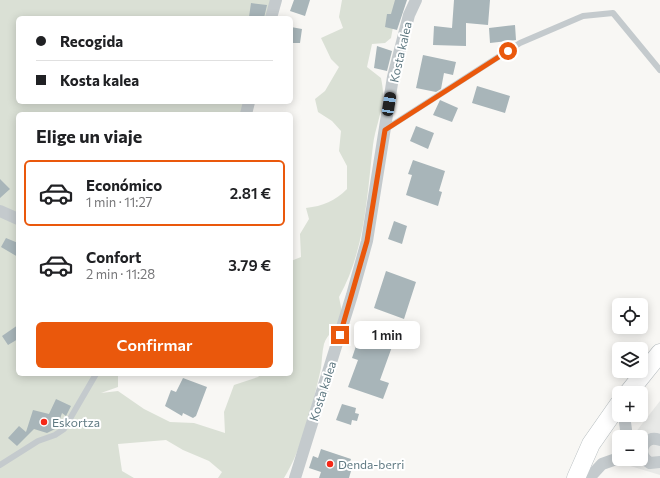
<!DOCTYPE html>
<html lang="es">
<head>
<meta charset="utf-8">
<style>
  body { margin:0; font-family:Commissioner,sans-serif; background:#f6f6f6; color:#202124; height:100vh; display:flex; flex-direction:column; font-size:15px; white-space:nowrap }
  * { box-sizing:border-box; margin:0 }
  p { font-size:13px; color:#757577 }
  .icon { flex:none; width:22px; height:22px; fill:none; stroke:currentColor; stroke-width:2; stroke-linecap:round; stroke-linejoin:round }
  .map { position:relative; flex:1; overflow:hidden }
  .drawer { position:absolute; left:16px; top:112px; width:277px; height:264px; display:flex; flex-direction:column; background:#fff; border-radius:6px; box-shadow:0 2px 10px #0003 }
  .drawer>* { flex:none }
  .hud { position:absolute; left:16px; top:16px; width:277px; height:88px; border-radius:6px; box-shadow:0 2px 10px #0003; display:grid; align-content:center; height:88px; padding:0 20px; background:#fff }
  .fabs { position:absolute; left:612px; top:298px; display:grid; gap:8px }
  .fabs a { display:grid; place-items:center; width:36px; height:36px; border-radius:6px; background:#fff; box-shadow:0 2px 10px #0003; font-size:20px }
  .end { position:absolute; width:18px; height:18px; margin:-9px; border:5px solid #ea580c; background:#fff; box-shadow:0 0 0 2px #fff }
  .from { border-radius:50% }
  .bubble { position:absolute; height:28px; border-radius:6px; background:#fff; box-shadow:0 2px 10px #0003; font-size:13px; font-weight:600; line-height:28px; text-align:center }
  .car { position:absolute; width:12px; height:24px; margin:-12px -6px; border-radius:5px; box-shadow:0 0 3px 1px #0007; background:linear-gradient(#222 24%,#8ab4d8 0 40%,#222 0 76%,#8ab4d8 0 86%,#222 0) }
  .hud b { display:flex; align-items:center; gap:14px; height:38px; font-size:15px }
  .hud b+b { border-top:1px solid #e0e0e0 }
  .hud i { width:10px; height:10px; background:#202124 }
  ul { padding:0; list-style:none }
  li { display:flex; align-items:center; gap:12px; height:66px; margin:0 8px 6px; padding:0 12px; border:2px solid transparent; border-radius:6px }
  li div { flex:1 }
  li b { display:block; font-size:15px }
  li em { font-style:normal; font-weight:600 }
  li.current { border-color:#ea580c }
  li>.icon { width:36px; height:36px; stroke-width:1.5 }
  h2 { padding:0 20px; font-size:18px; line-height:48px }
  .cta { display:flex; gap:8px; margin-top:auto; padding:8px 20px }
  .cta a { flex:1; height:46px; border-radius:6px; background:#ea580c; color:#fff; font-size:16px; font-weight:600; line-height:46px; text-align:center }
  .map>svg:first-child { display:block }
</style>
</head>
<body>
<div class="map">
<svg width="660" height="478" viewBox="0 0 660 478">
  <rect width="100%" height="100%" fill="#f8f7f4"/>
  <path fill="#e8e9e7" d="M660,401V475L627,465L629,459H641V437H634L635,433Z"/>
  <path fill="#dae0d5" d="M0,0H278L273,18H18V102H250L247,114H18V374H118V387L101,393L118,391L144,409L170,422L194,423L225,433L224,412L234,385L258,377L261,374H291V261L301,257L300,234L309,219L306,208C323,206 335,201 347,189V166L339,151L341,131L332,121L318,112L315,99L325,91L339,67L331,59L321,38L343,28L339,17L342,0H398L391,38L385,43L372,44L367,67L381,78C382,83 383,89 383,94C383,111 375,128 373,145C367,196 365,251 339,297L344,322C336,328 327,334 324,344C322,352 322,360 321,368C313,403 303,448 284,478H218L222,472L209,461L183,450L166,440L118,444L122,471L134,478H0Z"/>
  <path fill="#a8b5b9" d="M294,0H310L305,16L290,11Z
    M395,0H407L397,30L385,27L387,14H391Z
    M454,0H490L488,25L466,23V46L433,45L434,26L452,28Z
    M251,3L267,5L264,18L249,17Z
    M515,25L516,40L490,43L489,28Z
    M291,27L302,29L300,43H291Z
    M377,46L392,51L387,71L374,68Z
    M423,55L456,62L453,75L444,73L441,89L436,92L416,88Z
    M477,86L510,96L505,113L472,103Z
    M440,100L458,108L452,122L433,115Z
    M416,126L434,133L428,149L410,141Z
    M413,160L445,171L439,191L442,192L438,206L406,195L412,175L408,174Z
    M0,179L10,189L0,198Z
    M394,221L407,226L402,244L388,239Z
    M6,238L18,243V257L1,247Z
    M386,271L416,282L404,319L374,308Z
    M18,325V339L8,345L2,336Z
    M361,331L393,344L380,380L389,383L383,399L348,387L358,360L352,358Z
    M183,378L207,387L196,416L193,418L183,413L182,416L165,406L171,390L176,392Z
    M56,399L71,406L66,416L62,413L57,428L47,433L34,429L17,446L8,438L19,426L26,432L33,410L49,414Z
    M342,404L356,408L355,413L359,414L357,421L352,420L351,425L336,420Z
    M321,449L351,459L347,470L351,471L349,478H319L321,472L309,468L313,456L318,458Z"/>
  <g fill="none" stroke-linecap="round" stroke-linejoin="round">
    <defs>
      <path id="primary" d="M628,393L660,353
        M576,478L591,444L619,404"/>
    </defs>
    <use href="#primary" stroke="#b5bcbf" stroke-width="19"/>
    <path stroke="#c4cacd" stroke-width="6" d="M386,129L520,43L583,16L613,13L660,70
      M0,465L38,441L55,435L64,429L96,374"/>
    <path stroke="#c4cacd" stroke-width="12" d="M271,18L276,0
      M246,114L249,102
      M0,211L18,219
      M624,415L627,437
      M660,440C644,434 635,454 650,463L660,462
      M295,478L352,295L367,241L393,77L409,15L416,0
      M589,478L602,464L619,458"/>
    <use href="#primary" stroke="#fff" stroke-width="18"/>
  </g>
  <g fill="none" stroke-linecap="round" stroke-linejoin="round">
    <path stroke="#ea580c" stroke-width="5" d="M340,335L367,241L385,130L508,51"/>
  </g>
  <g fill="#f52717" stroke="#fff" stroke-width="1.5">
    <circle cx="44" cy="422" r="4"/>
    <circle cx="330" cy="464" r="4"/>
  </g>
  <g text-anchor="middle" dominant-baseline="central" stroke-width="4" stroke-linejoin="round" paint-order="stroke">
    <g font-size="12" fill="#5f7982" stroke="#fff">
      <text transform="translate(400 52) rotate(-77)">Kosta kalea</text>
      <text transform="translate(322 391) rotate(-72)">Kosta kalea</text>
    </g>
    <g font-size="12" fill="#5f7982" stroke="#fff" text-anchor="start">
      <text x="52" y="422">Eskortza</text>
      <text x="338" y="464">Denda-berri</text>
    </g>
  </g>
</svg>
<div class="fabs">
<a><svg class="icon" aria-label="locate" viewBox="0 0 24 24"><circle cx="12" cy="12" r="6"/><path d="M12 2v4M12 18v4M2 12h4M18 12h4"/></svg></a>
<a><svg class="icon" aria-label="layers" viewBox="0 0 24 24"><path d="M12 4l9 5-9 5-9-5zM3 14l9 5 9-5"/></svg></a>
<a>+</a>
<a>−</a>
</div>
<i class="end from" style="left:508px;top:51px"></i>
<i class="end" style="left:340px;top:335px"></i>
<div class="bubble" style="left:354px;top:321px;width:66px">1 min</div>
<i class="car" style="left:389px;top:104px;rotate:9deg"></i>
<div class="hud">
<b><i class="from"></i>Recogida</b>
<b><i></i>Kosta kalea</b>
</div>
<section class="drawer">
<h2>Elige un viaje</h2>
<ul>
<li class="current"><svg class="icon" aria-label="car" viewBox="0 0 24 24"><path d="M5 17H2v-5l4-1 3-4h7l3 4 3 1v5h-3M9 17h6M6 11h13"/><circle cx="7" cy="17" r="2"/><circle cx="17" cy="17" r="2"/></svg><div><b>Económico</b><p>1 min · 11:27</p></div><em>2.81 €</em></li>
<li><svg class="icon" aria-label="car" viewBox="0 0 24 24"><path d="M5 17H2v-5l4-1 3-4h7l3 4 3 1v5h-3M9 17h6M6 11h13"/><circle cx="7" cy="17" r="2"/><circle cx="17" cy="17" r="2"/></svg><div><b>Confort</b><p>2 min · 11:28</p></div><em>3.79 €</em></li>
</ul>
<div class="cta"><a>Confirmar</a></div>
</section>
</div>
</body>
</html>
